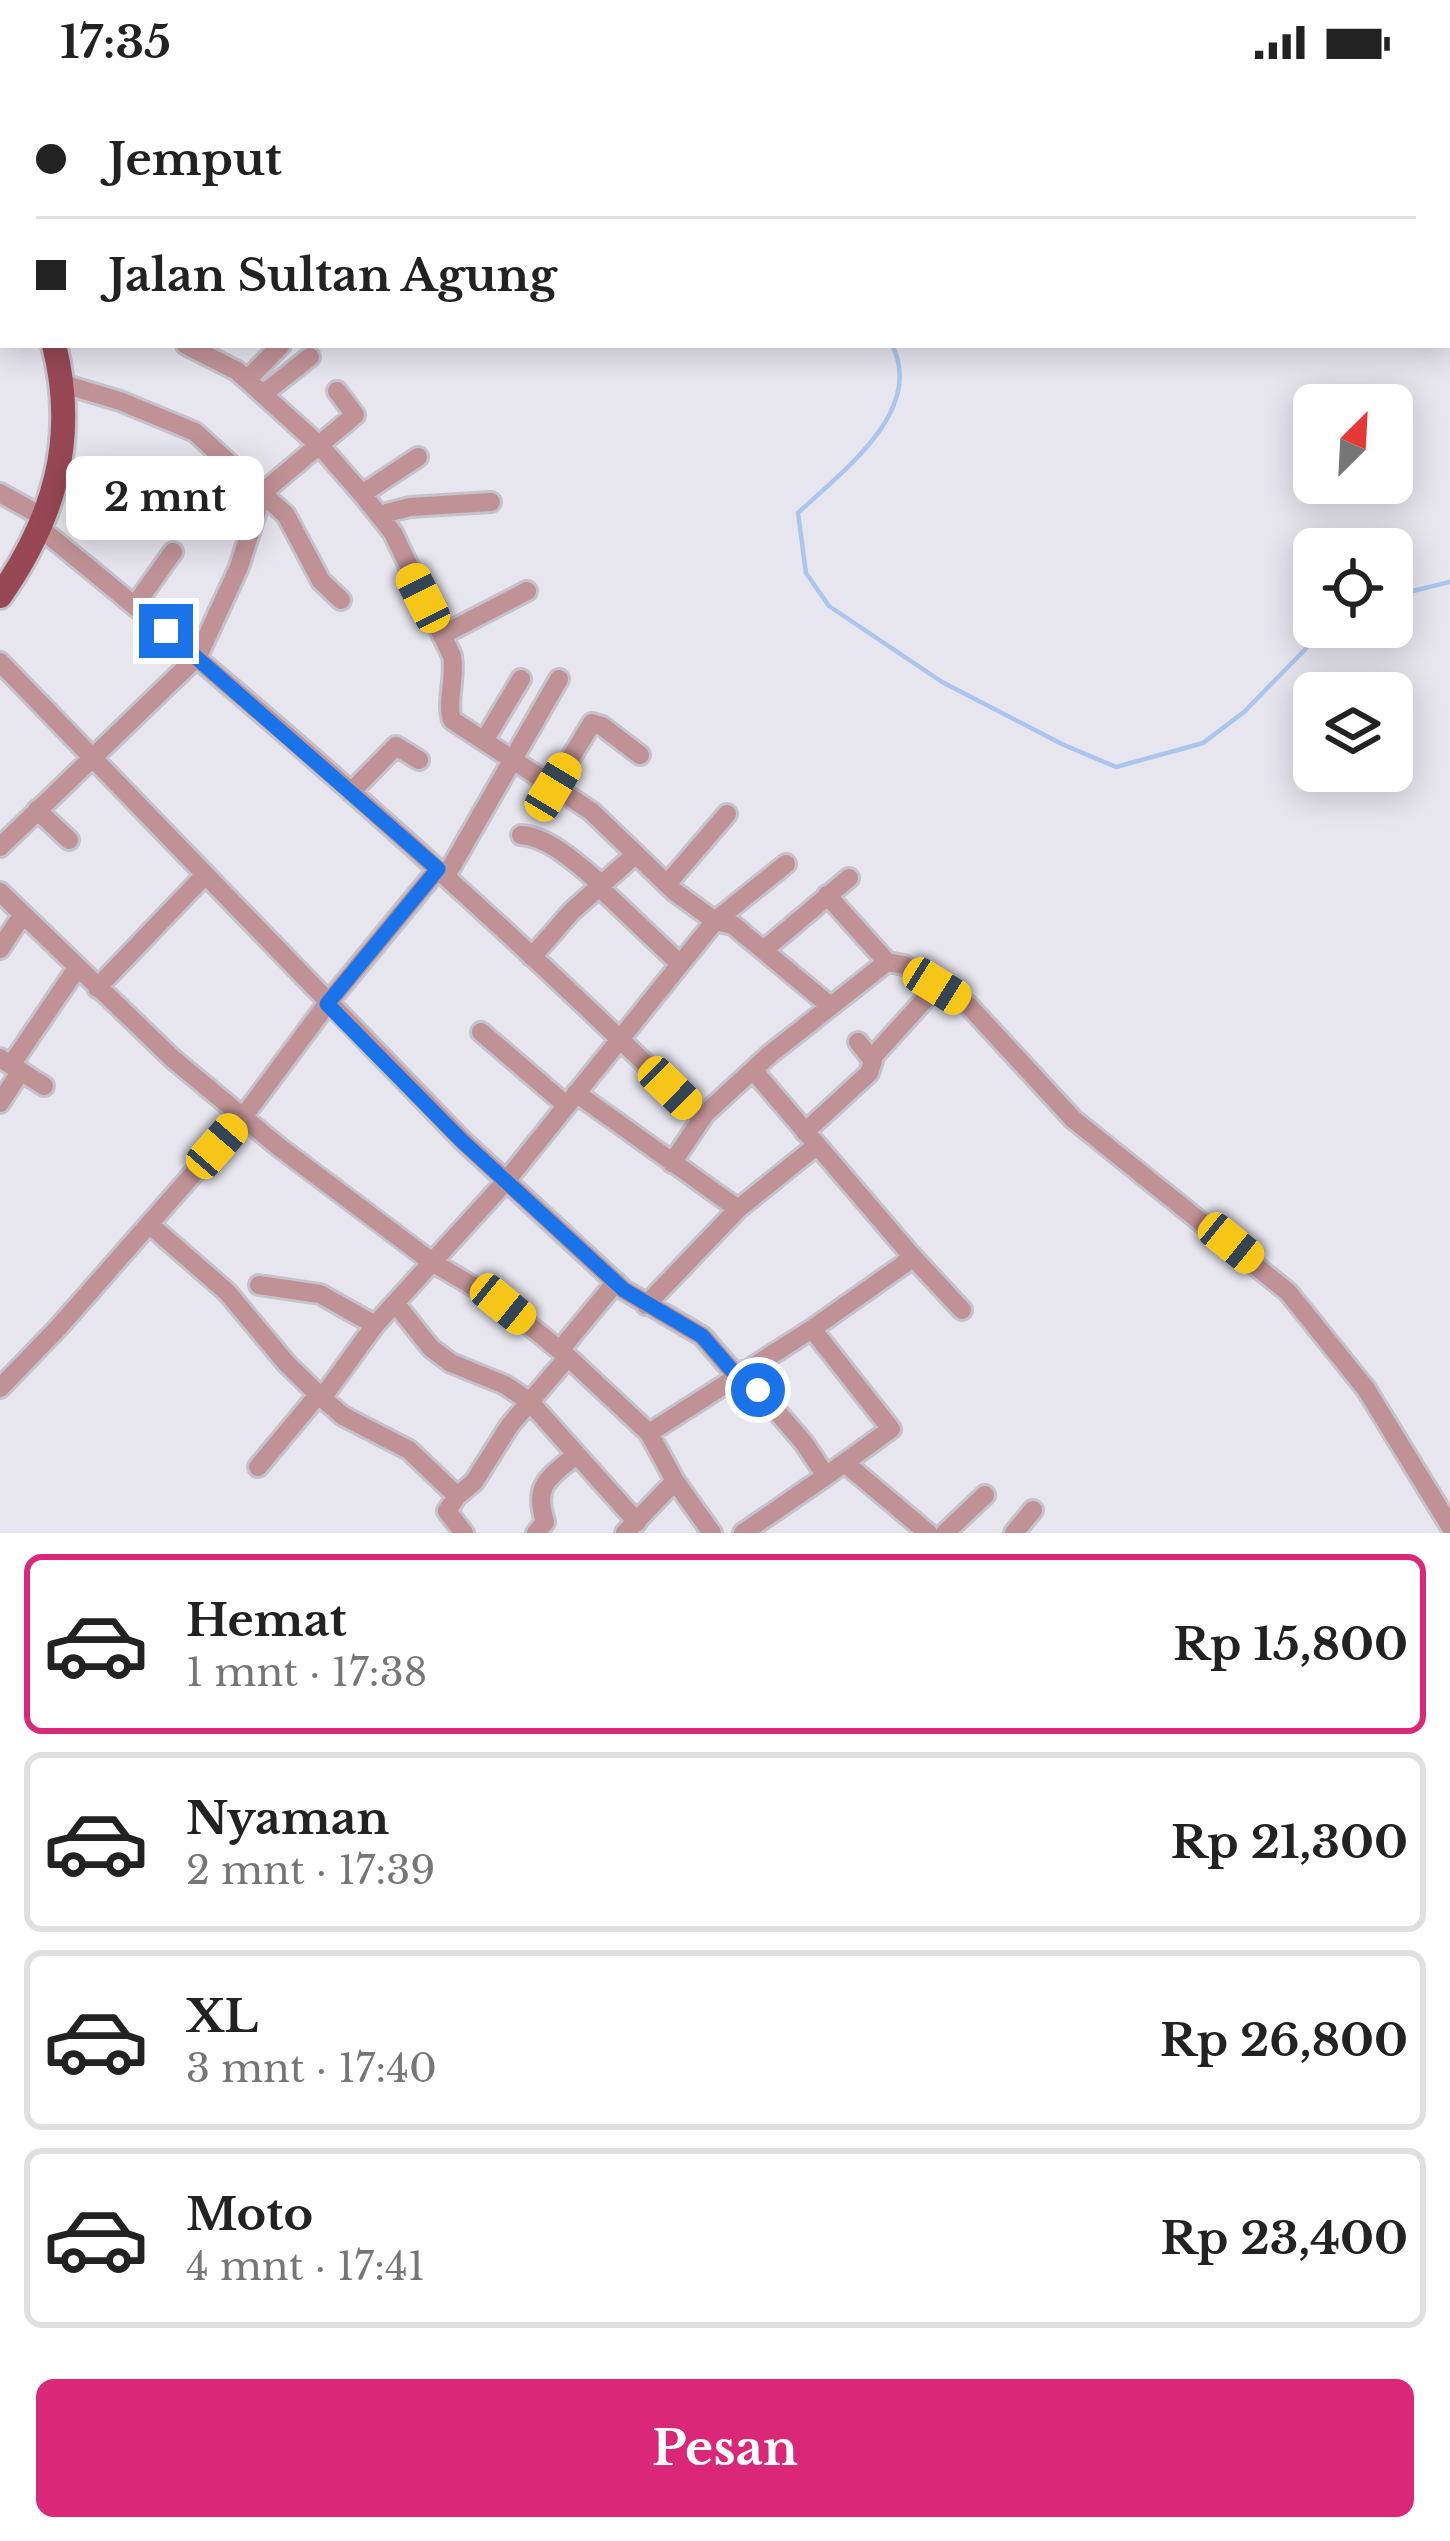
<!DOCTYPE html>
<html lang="id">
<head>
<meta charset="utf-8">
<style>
  body { margin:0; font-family:"Libre Baskerville",serif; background:#f6f6f6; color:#222; height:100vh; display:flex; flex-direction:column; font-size:45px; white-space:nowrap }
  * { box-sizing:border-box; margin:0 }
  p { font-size:39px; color:#767676 }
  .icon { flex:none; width:66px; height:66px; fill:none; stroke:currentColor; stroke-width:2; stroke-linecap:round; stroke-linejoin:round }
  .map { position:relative; height:1449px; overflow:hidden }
  .details { display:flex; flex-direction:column; background:#fff; flex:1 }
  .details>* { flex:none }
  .guide { position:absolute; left:0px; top:0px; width:1452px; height:264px; box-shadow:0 6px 30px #0003; display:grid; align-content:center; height:264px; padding:0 36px; background:#fff }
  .needle { width:78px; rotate:24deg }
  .fabs { position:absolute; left:1293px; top:300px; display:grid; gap:24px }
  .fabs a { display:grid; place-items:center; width:120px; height:120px; border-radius:18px; background:#fff; box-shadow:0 6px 30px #0003; font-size:60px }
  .end { position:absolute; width:54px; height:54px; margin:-27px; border:15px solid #1a73e8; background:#fff; box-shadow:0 0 0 6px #fff }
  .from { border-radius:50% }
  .bubble { position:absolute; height:84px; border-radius:18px; background:#fff; box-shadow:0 6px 30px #0003; font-size:39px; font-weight:700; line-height:84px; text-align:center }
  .car { position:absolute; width:36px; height:72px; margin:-36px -18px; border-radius:15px; box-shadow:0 0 9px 3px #0007; background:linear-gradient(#f5c518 24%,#345 0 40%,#f5c518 0 76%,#345 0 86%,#f5c518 0) }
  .guide b { display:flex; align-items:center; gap:42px; height:114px; font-size:45px }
  .guide b+b { border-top:3px solid #e0e0e0 }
  .guide i { width:30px; height:30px; background:#222 }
  ul { padding:21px 0 0; list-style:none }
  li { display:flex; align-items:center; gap:36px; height:180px; margin:0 24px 18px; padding:0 12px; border:6px solid #e0e0e0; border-radius:18px }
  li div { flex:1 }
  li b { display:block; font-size:45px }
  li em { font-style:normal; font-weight:700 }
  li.on { border-color:#db2777 }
  li>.icon { width:108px; height:108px; stroke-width:1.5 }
  .button { display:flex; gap:24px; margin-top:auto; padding:24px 36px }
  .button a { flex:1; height:138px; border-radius:18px; background:#db2777; color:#fff; font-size:48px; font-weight:700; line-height:138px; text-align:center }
  .status { display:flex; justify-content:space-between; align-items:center; height:84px; padding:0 60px; background:#fff; direction:ltr }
  .status svg { height:33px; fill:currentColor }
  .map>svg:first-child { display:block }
</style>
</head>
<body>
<div class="status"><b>17:35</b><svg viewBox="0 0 49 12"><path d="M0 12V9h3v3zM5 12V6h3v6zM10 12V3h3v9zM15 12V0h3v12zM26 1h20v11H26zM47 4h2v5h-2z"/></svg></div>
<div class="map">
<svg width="1450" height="1449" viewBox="0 0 1450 1449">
  <rect width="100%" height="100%" fill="#e7e5ee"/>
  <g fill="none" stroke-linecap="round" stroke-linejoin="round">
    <path stroke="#aac6ef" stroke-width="4.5" d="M354,0L356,3
      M892,261C926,327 840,389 798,429L806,489L829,522L942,598L1064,661L1116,683L1203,659L1244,628L1327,543
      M1392,512L1450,498"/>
    <defs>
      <path id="minor" d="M979,0L981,3
        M1120,0L1123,3
        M1287,0L1290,3
        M288,3L292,0
        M1305,3L1308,0
        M1435,3L1438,0
        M1449,109L1450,110
        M1449,178L1450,179
        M0,217L3,216
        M186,261L237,287L321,363L362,410L393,449L452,572C456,593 446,618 452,636L591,727L675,808L715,837L733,841L829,921
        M247,296L281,261
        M60,299L120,317L195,348L286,431L321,497L341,516
        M263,310L310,273
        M0,409L45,434
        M362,410L418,373
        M379,431L410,423L491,418
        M41,445C268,629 486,823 695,1028L705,1030L769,971L887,878
        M135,521L173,468
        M442,551L527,507
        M0,578L462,1056L624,1206L702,1252L736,1291
        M484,657L521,595
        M553,703L592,639L602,642L640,671
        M351,708L396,662L419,676
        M37,726L69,756
        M521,751C550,753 580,782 601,800
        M0,763L198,572L239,483L263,408L355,331L337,307
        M446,792L559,595
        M667,800L727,730
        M598,802L679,879
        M0,808L173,975L279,1063L432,1178L503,1220L568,1273L649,1349L675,1397L712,1449
        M827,811L887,878L904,881L969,922L1073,1035L1288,1208L1366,1305L1450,1442
        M0,865L23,830
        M765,865L849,794
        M532,873L571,828L636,770
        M97,904L205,791
        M481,948L566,1021
        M0,974L11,981L77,884
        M871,975L937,902
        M11,981L44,1002
        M576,1009L738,1125
        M0,1019L21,987
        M805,1048L869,989L873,977L858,958
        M672,1079L705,1030
        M149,1140L227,1208L287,1280L322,1314L343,1332L409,1366L457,1412L447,1427L464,1449
        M911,1171L962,1226
        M259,1201L320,1210L375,1241
        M395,1219L431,1264L451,1279L505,1301L529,1317L637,1438
        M646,1221L738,1125L816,1062
        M812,1245L891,1345L826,1392
        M560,1266L616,1198
        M742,1287L804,1359L826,1392L743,1449
        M0,1304L58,1244L243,1033L327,920L438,785
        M322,1314L375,1241L506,1097L715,837L786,780
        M649,1349L812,1245L903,1181L911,1171L753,986
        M845,1379L928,1449
        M258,1383L318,1311
        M457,1412L474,1398L510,1341L568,1273
        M536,1449L545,1438C533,1400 549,1394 576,1371
        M625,1449L675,1397
        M945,1449L985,1411
        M1014,1449L1033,1426"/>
      <path id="major" d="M0,113L3,121
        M0,512C54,435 78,355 54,261"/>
    </defs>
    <use href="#minor" stroke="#c4c2ca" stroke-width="24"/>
    <use href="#major" stroke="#c4c2ca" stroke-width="30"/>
    <use href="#minor" stroke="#c09296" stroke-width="18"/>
    <use href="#major" stroke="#984854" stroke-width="24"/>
  </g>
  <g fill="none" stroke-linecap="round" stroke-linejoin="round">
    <path stroke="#1a73e8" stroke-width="15" d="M166,547L438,785L327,920L461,1056L624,1206L702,1252L736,1291L742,1287L758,1306"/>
  </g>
</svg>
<div class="fabs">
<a><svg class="needle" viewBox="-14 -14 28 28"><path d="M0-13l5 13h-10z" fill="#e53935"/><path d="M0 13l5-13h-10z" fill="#767676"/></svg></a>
<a><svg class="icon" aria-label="locate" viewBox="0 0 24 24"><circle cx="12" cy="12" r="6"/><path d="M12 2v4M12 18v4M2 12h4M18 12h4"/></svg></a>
<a><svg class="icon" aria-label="layers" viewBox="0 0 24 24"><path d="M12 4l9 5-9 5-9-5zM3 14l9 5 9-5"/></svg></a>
</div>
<i class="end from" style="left:758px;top:1306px"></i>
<i class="end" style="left:166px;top:547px"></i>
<div class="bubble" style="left:66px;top:372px;width:198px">2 mnt</div>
<i class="car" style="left:423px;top:514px;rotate:333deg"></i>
<i class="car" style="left:553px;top:703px;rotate:31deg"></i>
<i class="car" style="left:937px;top:902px;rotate:122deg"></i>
<i class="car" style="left:670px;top:1004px;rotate:134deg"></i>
<i class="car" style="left:217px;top:1062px;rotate:41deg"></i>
<i class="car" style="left:1231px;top:1159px;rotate:129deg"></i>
<i class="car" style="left:503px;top:1220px;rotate:129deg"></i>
<div class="guide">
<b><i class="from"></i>Jemput</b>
<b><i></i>Jalan Sultan Agung</b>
</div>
</div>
<section class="details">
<ul>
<li class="on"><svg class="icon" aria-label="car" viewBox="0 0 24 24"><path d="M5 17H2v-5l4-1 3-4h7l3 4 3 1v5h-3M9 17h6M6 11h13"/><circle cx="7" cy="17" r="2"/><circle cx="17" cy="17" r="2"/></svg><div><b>Hemat</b><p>1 mnt · 17:38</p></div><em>Rp 15,800</em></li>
<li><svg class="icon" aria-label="car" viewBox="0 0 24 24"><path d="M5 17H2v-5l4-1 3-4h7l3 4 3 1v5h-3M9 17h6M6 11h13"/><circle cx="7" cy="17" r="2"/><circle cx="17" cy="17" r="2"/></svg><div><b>Nyaman</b><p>2 mnt · 17:39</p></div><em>Rp 21,300</em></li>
<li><svg class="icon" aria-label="car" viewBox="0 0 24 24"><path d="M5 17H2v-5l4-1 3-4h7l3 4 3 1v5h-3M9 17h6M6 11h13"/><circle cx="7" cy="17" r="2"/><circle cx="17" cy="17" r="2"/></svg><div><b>XL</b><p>3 mnt · 17:40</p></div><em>Rp 26,800</em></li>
<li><svg class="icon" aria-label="car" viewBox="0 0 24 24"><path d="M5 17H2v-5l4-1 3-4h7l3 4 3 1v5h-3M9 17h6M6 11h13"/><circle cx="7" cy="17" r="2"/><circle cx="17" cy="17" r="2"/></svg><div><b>Moto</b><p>4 mnt · 17:41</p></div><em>Rp 23,400</em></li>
</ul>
<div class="button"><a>Pesan</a></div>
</section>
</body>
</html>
